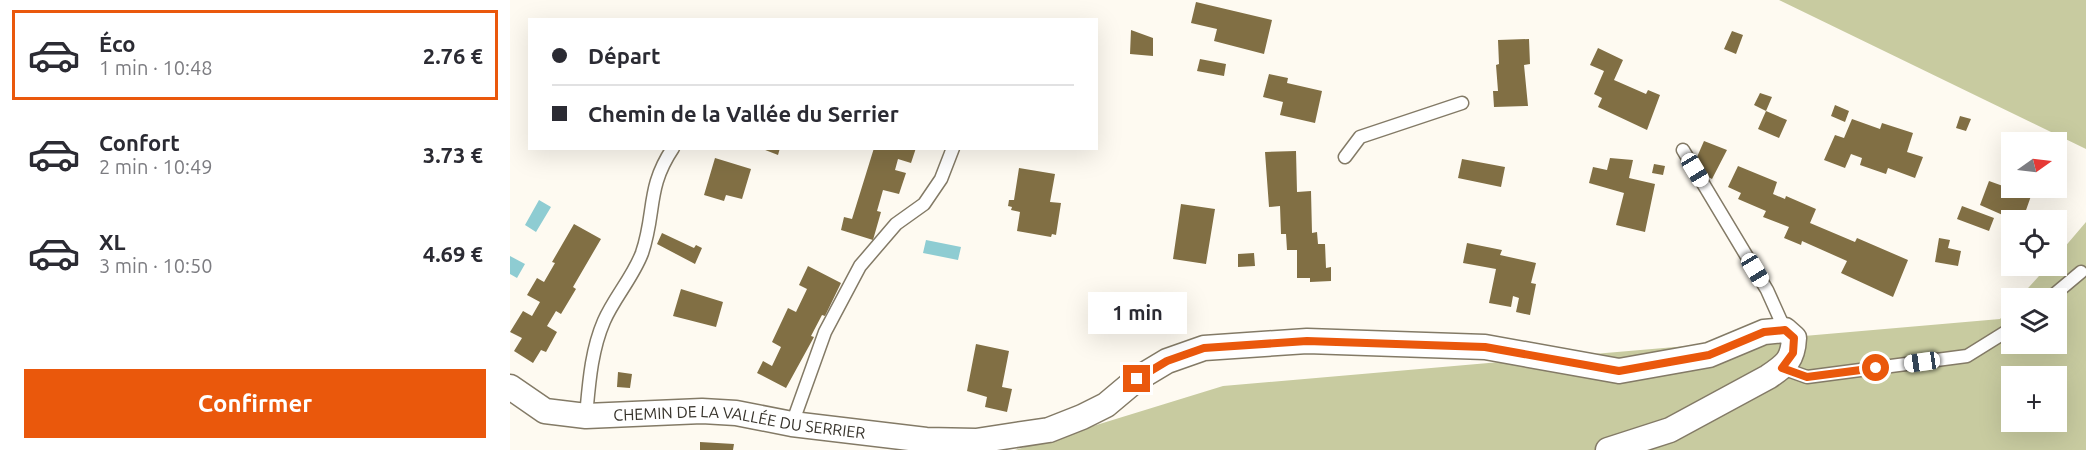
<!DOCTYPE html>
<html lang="fr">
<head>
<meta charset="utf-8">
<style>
  body { margin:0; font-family:Ubuntu,sans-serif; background:#f2f2f3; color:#2b2b33; height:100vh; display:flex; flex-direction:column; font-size:22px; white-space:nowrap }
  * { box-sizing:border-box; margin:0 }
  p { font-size:20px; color:#7c7c81 }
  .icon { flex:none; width:33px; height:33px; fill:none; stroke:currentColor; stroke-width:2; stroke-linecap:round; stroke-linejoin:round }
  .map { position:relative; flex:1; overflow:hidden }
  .side { display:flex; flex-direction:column; background:#fff; width:510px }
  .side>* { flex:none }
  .guide { position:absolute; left:18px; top:18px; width:570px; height:132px; border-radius:0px; box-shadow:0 6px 24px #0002; display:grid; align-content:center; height:132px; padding:0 24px; background:#fff }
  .needle { width:39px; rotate:76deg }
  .fabs { position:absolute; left:1491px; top:132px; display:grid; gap:12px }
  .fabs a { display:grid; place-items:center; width:66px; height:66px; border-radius:0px; background:#fff; box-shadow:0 6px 24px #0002; font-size:30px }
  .end { position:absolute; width:27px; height:27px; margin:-14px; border:8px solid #ea580c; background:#fff; box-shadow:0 0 0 3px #fff }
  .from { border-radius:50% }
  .bubble { position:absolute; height:42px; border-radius:0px; background:#fff; box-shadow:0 6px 24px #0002; font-size:20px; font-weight:600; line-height:42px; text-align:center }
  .car { position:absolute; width:18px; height:36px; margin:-18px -9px; border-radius:8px; box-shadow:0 0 4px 2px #0007; background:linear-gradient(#fff 24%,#345 0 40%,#fff 0 76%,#345 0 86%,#fff 0) }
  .guide b { display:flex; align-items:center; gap:21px; height:57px; font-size:22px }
  .guide b+b { border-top:2px solid #e1e1e2 }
  .guide i { width:15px; height:15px; background:#2b2b33 }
  ul { padding:10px 0 0; list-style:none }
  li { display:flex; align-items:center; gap:18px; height:90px; margin:0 12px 9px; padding:0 12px; border:3px solid transparent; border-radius:0px }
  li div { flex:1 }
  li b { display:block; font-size:22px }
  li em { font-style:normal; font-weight:600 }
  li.current { border-color:#ea580c }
  li>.icon { width:54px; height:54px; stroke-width:1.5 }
  .action { display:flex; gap:12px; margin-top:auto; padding:12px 24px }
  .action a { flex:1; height:69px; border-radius:0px; background:#ea580c; color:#fff; font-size:24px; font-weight:600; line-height:69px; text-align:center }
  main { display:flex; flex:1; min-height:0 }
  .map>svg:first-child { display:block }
</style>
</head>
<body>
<main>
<section class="side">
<ul>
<li class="current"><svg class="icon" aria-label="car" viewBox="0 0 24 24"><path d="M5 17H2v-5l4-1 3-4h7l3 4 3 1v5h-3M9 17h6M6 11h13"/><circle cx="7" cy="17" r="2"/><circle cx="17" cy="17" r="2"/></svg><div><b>Éco</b><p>1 min · 10:48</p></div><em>2.76 €</em></li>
<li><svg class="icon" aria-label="car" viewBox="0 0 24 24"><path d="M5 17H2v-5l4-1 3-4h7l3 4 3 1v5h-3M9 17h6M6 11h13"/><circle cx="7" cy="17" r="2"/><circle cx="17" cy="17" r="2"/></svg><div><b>Confort</b><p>2 min · 10:49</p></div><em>3.73 €</em></li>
<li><svg class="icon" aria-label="car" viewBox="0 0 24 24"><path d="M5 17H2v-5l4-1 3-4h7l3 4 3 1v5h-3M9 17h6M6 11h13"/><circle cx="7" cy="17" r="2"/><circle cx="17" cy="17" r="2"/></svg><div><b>XL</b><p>3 min · 10:50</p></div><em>4.69 €</em></li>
</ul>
<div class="action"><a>Confirmer</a></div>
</section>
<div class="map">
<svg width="1576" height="450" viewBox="0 0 1576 450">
  <rect width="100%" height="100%" fill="#fefaf1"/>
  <path fill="#c8cba0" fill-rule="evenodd" d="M1269,0H1576V149Z
    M1576,222V450H505L713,386L1490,319L1501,307L1502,344H1546V298H1509L1538,266H1546L1547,256ZM1502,376H1546V422H1502Z"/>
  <path fill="#8eccd2" d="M29,200L41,207L26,232L15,225Z
    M416,240L451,247L448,260L413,253Z
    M0,256L15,264L7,278L0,274Z"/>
  <path fill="#816f44" d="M686,2L762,20L754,54L704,41L707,29L681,23Z
    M621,30L643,38V56L620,54Z
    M1222,31L1233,35L1226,54L1214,49Z
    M1019,39L1020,64L1014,65L1018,106L984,107L983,91H988L986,65L989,64L988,40Z
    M1088,48L1113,60L1104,80L1136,94L1138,90L1150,95L1137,130L1088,107L1092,98L1084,94L1094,71L1080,65Z
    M690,59L716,64L714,76L687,71Z
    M759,74L778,78L777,83L812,91L805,123L770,115L773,102L753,97Z
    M1250,93L1262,97L1256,111L1244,105Z
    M1325,105L1339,111L1335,122L1321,116Z
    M1256,111L1277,120L1269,138L1248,129Z
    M1450,116L1461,119L1456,131L1446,128Z
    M1342,119L1370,129L1372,123L1403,133L1397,152L1413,157L1405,178L1378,168L1376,174L1350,165L1352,158L1341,154L1335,168L1314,160L1325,135L1334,138Z
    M1194,141L1217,150L1202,179L1193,174L1187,157Z
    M250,148H270L268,155Z
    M364,148H406L401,163L388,159L385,170L396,173L389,194L373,190L367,211L371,212L363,240L331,230L334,217L342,219Z
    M786,151L787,192L801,191L802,233L807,232L808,244H815L816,268L821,267V281L800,282V278H787V250H777L776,234H771L770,206L759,207L755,152Z
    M205,158L241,169L232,199L216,195L214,201L194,195Z
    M1100,158L1123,160L1119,178L1145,184L1135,232L1106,225L1114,193L1079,183L1083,167L1097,170Z
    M952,159L995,167L991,187L948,178Z
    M1144,164L1155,166L1153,175L1142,173Z
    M1228,166L1267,182L1263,194L1275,199L1276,196L1306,209L1300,223L1345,242L1347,238L1398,260L1383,297L1331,273L1337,261L1292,241L1291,245L1274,238L1279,227L1253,217L1256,211L1228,199L1231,193L1218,187Z
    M509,168L545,174L540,202L551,203L546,235L542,234L541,237L507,231L510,212L501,210L502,207L498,206L499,200H504Z
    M1479,181L1521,196L1515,213L1526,218L1525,220H1504L1470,205Z
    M671,204L705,209L696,264L663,259Z
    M1452,206L1484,218L1479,231L1447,219Z
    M64,224L91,239L63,287L66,289L51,314L46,311L37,326L47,332L36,352L31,350L23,363L4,351L12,338L0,332L13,311L22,316L30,302L17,295L27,278L34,282L45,263L42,262Z
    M152,233L184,248L186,245L192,248L185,264L147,244Z
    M1429,238L1440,240L1438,248L1451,251L1448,266L1425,262Z
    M957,243L992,250L990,255L1026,263L1021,283L1026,284L1020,315L1006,312L1009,298L1003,296L1001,307L979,303L986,269L953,263Z
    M744,253L745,266L728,267V254Z
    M298,266L331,283L315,316L312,315L301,336L304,337L276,388L247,373L253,361L262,366L271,347L262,342L278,308L286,312L297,289L289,285Z
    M171,289L213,302L206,327L163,316Z
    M466,344L499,351L492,387L502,389L497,412L475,407L477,397L457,391Z
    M108,372L122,374L120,388L107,387Z
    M190,442L224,444L223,450H190Z"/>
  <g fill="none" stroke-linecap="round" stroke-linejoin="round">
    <defs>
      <path id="lane" d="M1173,150L1257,290L1275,330
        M835,157L850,137L952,103
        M1540,298L1571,272
        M1272,368L1297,377L1457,356L1502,328
        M76,416C79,384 81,351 94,321C104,298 123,277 132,253C146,212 136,188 163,148
        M282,424L315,332L350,266L386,224L414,204L431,179L443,148"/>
      <g id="street">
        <path id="s1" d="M0,387L35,411L76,416L192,411L226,413L282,424L416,440L466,441L539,430L572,417L596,405L627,379L657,361L694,348L797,341L975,347L1109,371L1199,355L1254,332L1275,330L1284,338C1283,360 1276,365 1258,377L1160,430L1098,450"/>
      </g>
    </defs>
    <use href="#lane" stroke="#837a66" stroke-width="15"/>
    <use href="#street" stroke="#837a66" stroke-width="27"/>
    <use href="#lane" stroke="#fff" stroke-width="12"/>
    <use href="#street" stroke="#fff" stroke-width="24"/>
  </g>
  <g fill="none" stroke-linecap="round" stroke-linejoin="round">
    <path stroke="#ea580c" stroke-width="8" d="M627,379L657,361L694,348L797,341L975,347L1109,371L1199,355L1254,332L1275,330L1284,338L1283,353L1272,368L1297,377L1366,368"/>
  </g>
  <g text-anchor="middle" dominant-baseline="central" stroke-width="6" stroke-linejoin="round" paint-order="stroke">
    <g font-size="16" fill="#37332b" stroke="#fff">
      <text stroke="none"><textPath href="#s1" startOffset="238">CHEMIN DE LA VALLÉE DU SERRIER</textPath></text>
    </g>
  </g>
</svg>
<div class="fabs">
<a><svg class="needle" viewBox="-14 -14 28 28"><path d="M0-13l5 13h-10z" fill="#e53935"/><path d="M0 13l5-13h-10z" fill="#7c7c81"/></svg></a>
<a><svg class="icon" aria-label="locate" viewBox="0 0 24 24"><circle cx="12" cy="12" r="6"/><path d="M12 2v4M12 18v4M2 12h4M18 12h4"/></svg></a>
<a><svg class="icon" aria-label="layers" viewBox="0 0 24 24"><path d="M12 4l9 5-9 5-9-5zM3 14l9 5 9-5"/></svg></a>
<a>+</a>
</div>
<i class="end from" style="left:1366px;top:368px"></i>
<i class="end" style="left:627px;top:379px"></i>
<div class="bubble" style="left:578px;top:292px;width:99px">1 min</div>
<i class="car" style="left:1185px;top:170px;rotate:149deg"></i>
<i class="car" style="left:1245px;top:270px;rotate:149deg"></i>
<i class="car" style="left:1412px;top:362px;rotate:262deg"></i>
<div class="guide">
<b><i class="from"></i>Départ</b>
<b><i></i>Chemin de la Vallée du Serrier</b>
</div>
</div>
</main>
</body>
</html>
